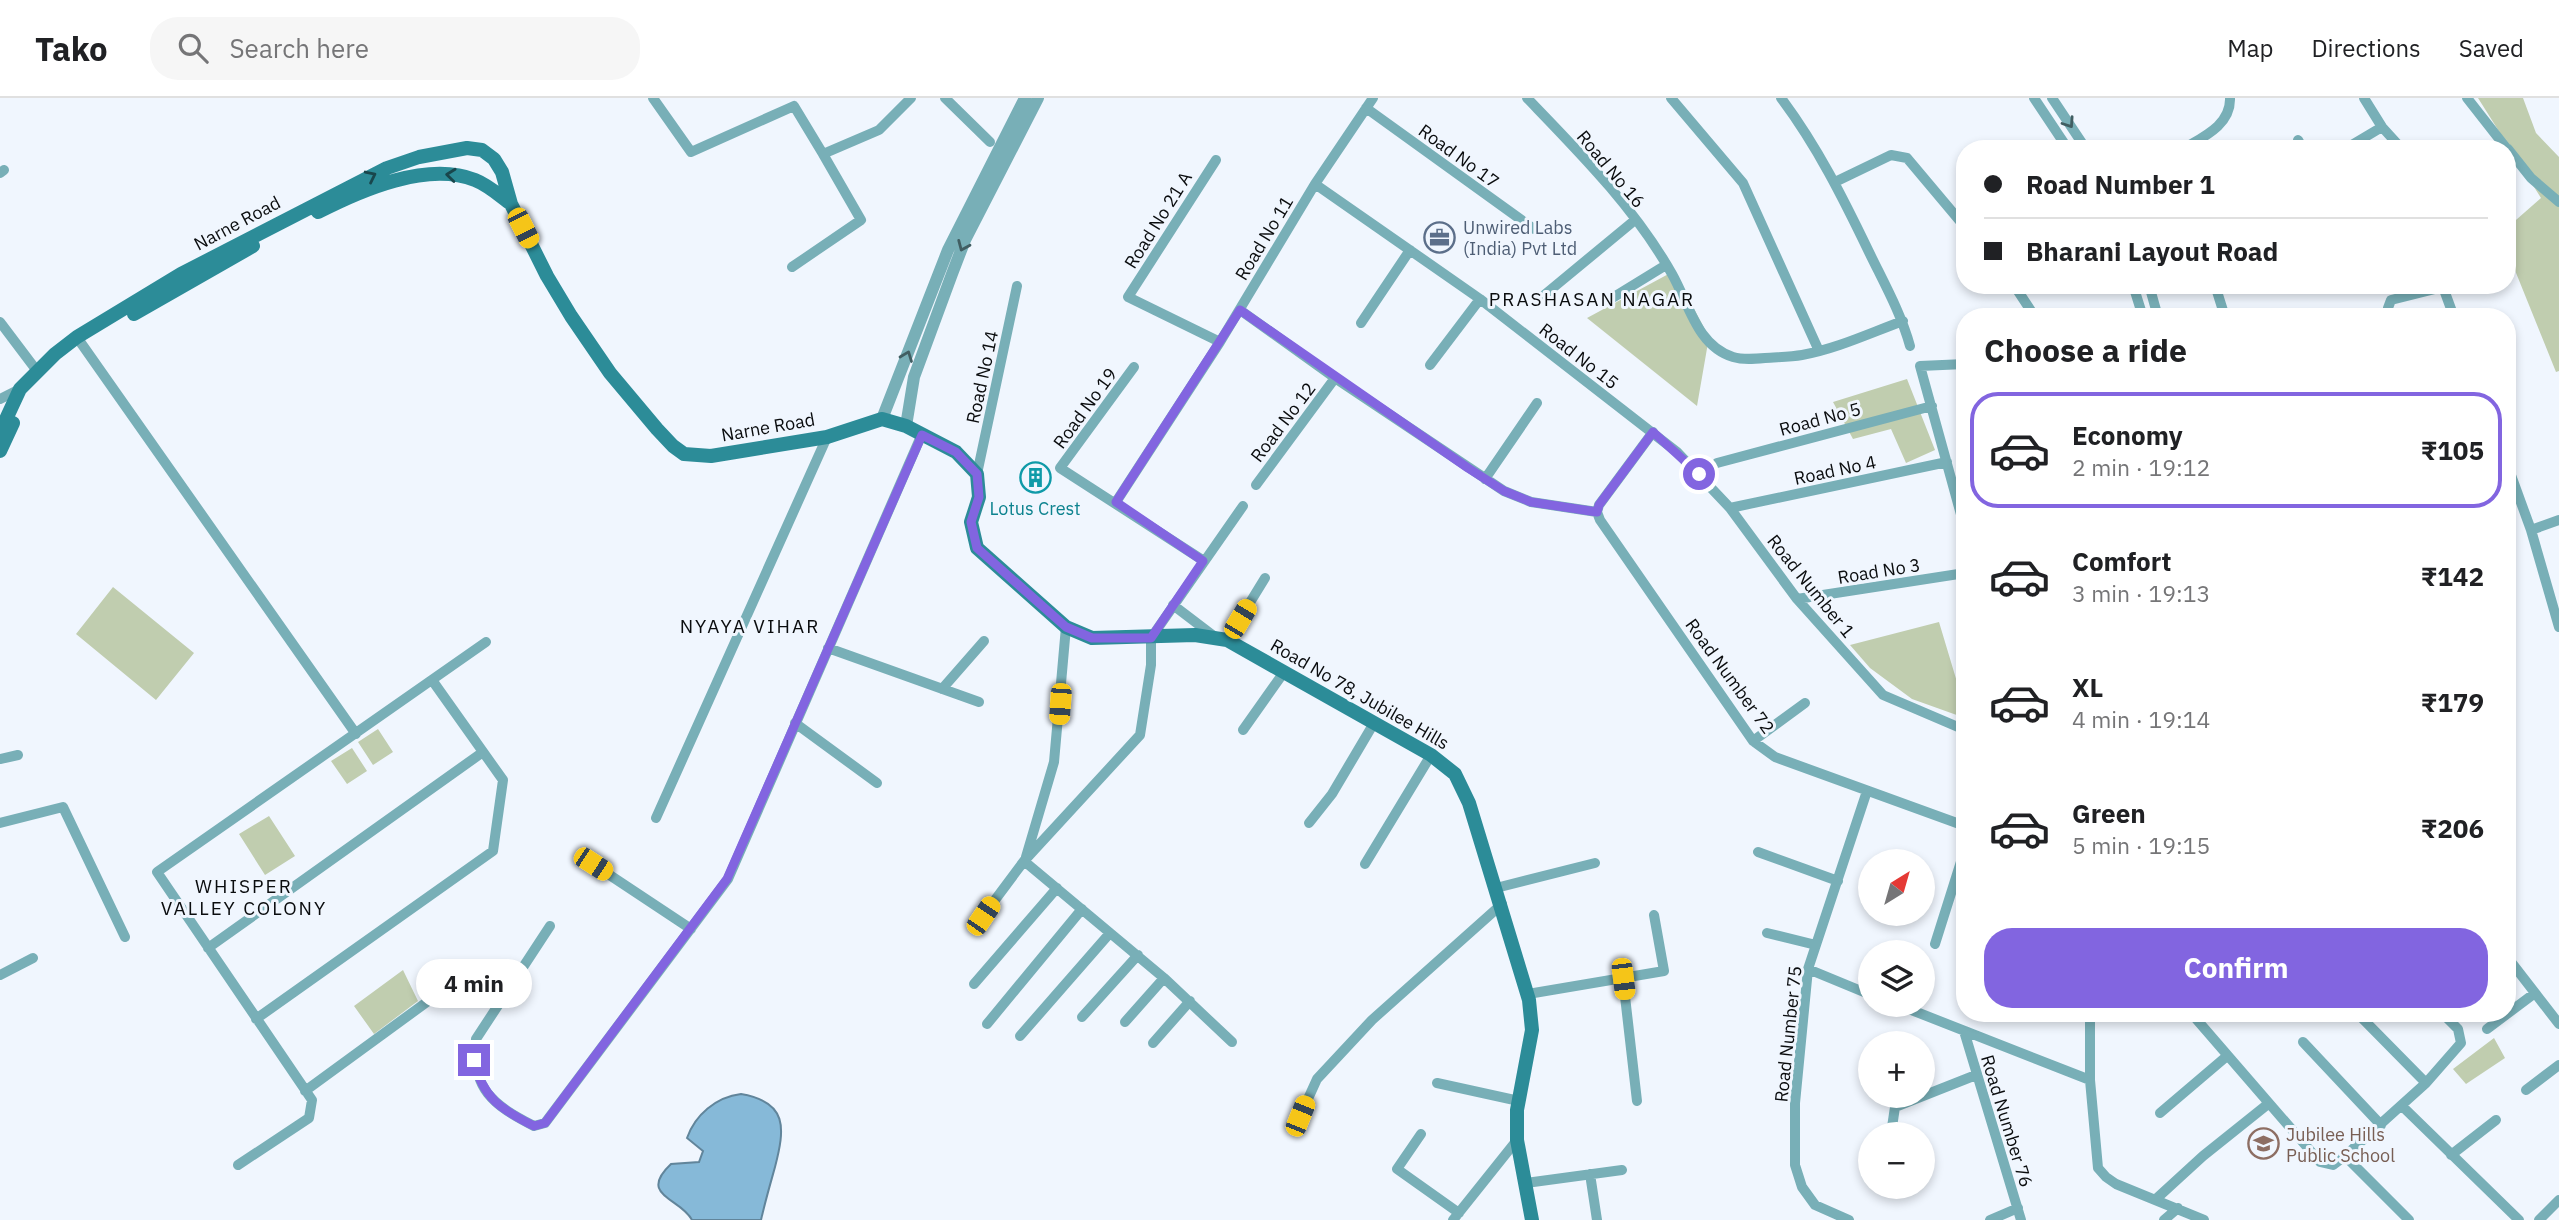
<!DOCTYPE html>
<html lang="en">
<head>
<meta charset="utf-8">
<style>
  body { margin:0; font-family:"IBM Plex Sans",sans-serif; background:#f6f6f6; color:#202124; height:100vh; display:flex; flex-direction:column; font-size:26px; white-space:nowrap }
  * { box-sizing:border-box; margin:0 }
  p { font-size:23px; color:#757577 }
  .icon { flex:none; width:38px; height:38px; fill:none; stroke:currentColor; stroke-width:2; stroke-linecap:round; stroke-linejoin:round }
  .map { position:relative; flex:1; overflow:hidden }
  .sheet { position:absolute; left:1956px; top:210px; width:560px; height:714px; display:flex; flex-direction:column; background:#fff; border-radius:28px; box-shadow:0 4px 10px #0003 }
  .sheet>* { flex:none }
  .top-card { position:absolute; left:1956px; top:42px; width:560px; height:154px; border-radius:28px; box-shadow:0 4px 10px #0003; display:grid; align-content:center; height:154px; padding:0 28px; background:#fff }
  .needle { width:46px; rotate:37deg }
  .buttons { position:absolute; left:1858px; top:751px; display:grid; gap:14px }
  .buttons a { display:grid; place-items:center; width:77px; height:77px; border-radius:50%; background:#fff; box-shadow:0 4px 10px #0003; font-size:35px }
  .end { position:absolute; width:32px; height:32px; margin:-16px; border:9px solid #8265e0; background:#fff; box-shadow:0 0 0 4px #fff }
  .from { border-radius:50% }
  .bubble { position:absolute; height:49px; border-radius:24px; background:#fff; box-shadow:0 4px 10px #0003; font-size:23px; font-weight:700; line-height:49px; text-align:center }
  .car { position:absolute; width:21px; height:42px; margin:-21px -10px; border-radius:9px; box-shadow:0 0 5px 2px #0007; background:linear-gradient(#f5c518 24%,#345 0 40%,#f5c518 0 76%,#345 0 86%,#f5c518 0) }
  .top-card b { display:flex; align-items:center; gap:24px; height:66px; font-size:26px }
  .top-card b+b { border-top:2px solid #e0e0e0 }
  .top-card i { width:18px; height:18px; background:#202124 }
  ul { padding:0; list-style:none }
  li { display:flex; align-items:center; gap:21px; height:116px; margin:0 14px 10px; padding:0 14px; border:4px solid transparent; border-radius:28px }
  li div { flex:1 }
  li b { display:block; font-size:26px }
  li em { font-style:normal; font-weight:700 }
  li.active { border-color:#8265e0 }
  li>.icon { width:63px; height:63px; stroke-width:1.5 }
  h2 { padding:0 28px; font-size:32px; line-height:84px }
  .action { display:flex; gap:14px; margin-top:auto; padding:14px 28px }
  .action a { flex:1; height:80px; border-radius:28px; background:#8265e0; color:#fff; font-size:28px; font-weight:700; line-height:80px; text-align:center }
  header { display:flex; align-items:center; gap:42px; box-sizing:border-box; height:98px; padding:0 35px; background:#fff; border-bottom:2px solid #e0e0e0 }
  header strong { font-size:33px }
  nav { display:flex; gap:38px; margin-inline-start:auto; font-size:24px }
  .search { width:490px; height:63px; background:#f6f6f6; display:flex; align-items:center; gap:18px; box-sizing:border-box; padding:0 24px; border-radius:28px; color:#757577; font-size:26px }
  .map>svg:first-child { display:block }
</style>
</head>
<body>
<header>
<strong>Tako</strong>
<div class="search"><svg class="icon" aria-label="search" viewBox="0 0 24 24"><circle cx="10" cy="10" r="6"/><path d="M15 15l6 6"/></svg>Search here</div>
<nav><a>Map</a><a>Directions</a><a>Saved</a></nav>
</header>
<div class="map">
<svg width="2559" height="1122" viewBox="0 0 2559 1122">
  <rect width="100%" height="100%" fill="#f0f6fe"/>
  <path fill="#c0cdaf" d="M2478,0H2523L2536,35L2559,59V273L2556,274L2508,155V129L2541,100Z
    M1674,173L1709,239L1697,308L1587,220Z
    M1907,281L1935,352L1906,365L1891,331L1853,341L1833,304Z
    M113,489L194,555L156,602L76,536Z
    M1939,524L1960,594L1965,593V620L1912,601L1870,570L1850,547Z
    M378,631L393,654L373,667L358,644Z
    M352,650L367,673L347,686L331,663Z
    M269,718L295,758L265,777L239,736Z
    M403,872L418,903L374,936L354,908Z
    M2494,940L2505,960L2466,986L2453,971Z"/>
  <path fill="#86b9d8" stroke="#61859b" stroke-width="2" d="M741,996C788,1004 785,1030 775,1069C770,1087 765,1104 761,1122H692C681,1100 637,1098 671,1066L699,1064L703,1053L687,1040C695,1017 716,999 741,996Z"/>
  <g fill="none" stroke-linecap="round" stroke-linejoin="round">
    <path stroke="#78afb7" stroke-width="10" d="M653,0L691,54L794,8L823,56
      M945,0L990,44
      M1527,0C1579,54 1635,110 1672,176C1689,206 1697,248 1733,259C1743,262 1754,261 1765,260C1777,259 1790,259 1802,257C1836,251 1870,235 1903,223
      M1671,0L1743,85L1819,253
      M1781,0C1817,48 1843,100 1869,154C1884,185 1901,215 1910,248
      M2034,0L2068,51
      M2052,0L2086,51
      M2364,0L2382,29L2402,51
      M2467,0L2507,51
      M1366,10L1534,131
      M2298,42L2303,51
      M2183,51C2203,39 2231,27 2230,0
      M2345,51L2382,29
      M2508,51L2531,80L2559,104
      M1216,62L1128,199L1220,244
      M0,75L4,72
      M1835,84L1891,57L1907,60L1965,129
      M1315,86L1480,201L1677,354L1730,410L1797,501L1883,597L1965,632
      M792,169L861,122L823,56L879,32L911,0
      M2014,187L2035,219
      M2133,187L2143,219
      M2149,187L2158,219
      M2215,187L2225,219
      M2447,187L2443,189L2454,219
      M1609,202L1666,167
      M1537,203L1635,122
      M1240,212L1335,280L1504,393L1531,404L1597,414
      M2389,219L2388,210L2391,202L2443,189
      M0,224L37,273
      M1361,225L1410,152
      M81,245L356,636
      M1965,266L1920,268L1965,431
      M1430,267L1480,201
      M1134,269L1060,370L1204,463
      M0,301L20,291
      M1717,365L1932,308
      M2508,369L2531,432L2559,529
      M977,376L1017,188
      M1485,381L1537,305
      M1256,387L1335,280
      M1116,404L1220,244L1315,86L1373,0
      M1730,410L1947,364
      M1597,414L1600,422L1753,643L1775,659L1965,728
      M1597,414L1599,407L1653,334
      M2531,432L2559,422
      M1797,501L1965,475
      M1173,507L1215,539
      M1227,542L1265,480
      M828,550L979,604
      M942,591L984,543
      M795,625L877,685
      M1243,632L1284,574
      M1753,643L1805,605
      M0,661L18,657
      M656,720L827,339
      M0,725L63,709L125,839
      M1309,725L1332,696L1374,625
      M1758,754L1838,783
      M1026,759L1054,664L1066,529
      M1024,763L1164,880L1232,944
      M593,766L691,831
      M1365,766L1431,657
      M1496,790L1595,765
      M983,818L1024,763L1140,637L1151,567V540L1243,408
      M550,828L476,941C471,991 493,1007 534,1028L545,1025L728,781L922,336
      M1767,835L1816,847
      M1935,846L1965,751
      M208,850L483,654
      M2508,860L2559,926
      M1808,871L1871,897
      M0,877L33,860
      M1623,881L1637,1003
      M974,886L1057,790
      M1528,896L1664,873L1654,817
      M1896,906L2090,982
      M2090,915V982L2098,1070L2106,1079L2116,1086L2204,1122
      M2191,915L2320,1064L2333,1067L2345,1058L2409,1122
      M2357,915L2426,985
      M2247,916V915
      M1082,919L1138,857
      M256,921L493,753L503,682L432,582
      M1125,924L1164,880
      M987,926L1082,811
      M2487,931L2535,895
      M1964,933L2021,1122
      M1020,938L1110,835
      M2303,944L2381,1027
      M1153,945L1190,903
      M1437,985L1519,1003
      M2526,992L2559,967
      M305,993L457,882
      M2402,1008L2519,1122
      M2160,1015L2227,958
      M1297,1025L1317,981L1372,922L1502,806
      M1421,1036L1397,1071L1459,1115
      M1891,1036L1895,1009L1976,977
      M2451,1057L2496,1022
      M2345,1058L2426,985L2461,945L2458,931L2442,915
      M238,1067L309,1020L312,1002L157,774L486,544
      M1590,1076L1597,1122
      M1526,1085L1622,1072
      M2156,1101L2203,1058L2268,1006
      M1453,1122L1517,1042
      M1849,1122L1815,1107L1802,1089L1795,1067V1005L1808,871L1867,693
      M1990,1122L2018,1110
      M2164,1122L2178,1110
      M2539,1122L2559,1102"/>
    <path stroke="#78afb7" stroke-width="12" d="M882,321L948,152L1025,0
      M906,328L914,279L952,176L965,142L1038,0"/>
    <path stroke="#2c8c98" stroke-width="14" d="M318,114C361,92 427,63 475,82C488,87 499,97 511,106
      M134,216L253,148
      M0,334L20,291L55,256L77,239L181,176L387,70L419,59L467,50L482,52L494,61L502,74L511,106L547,178L571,218L610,275L657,331L673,348L684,356L711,358L827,339L882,321L906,328L956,354L977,376L979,399L971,424L977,450L1066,529L1092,540L1195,537L1227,542L1431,657L1455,676L1469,705L1529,902L1532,932L1517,1012V1042L1532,1122
      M0,353L13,325"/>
  </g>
  <defs><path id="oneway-chevron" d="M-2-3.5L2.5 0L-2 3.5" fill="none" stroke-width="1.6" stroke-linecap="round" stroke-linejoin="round" transform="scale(1.75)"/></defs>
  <g stroke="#415e62">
    <use href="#oneway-chevron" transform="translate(2069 25) rotate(56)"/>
    <use href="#oneway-chevron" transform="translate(963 148) rotate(113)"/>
    <use href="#oneway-chevron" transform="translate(907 258) rotate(-69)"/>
  </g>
  <g stroke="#19464c">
    <use href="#oneway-chevron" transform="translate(451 77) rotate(-174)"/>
    <use href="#oneway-chevron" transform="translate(371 78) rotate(-26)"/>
  </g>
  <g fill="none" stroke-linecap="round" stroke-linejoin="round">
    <path stroke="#8265e0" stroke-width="9" d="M474,962C482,1000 502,1012 534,1028L545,1025L727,781L922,337L956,354L977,376L979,399L971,424L977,450L1066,529L1092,540H1151L1203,463L1116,404L1240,212L1468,370L1504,393L1531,404L1597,414L1599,407L1653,334L1699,376"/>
  </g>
  <defs>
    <symbol id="office-ring" viewBox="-11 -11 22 22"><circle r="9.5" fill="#f0f6fe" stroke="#5c6f8a" stroke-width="1.5"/><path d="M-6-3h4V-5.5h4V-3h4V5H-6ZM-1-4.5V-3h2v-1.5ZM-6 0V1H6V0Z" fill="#5c6f8a"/></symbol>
    <symbol id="building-ring" viewBox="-11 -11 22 22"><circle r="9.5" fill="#f0f6fe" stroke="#0f9aa8" stroke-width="1.5"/><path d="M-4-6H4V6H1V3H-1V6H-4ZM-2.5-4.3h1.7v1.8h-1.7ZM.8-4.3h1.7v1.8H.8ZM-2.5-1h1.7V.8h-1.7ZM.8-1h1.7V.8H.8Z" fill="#0f9aa8"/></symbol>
    <symbol id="school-ring" viewBox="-11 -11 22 22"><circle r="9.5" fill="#f0f6fe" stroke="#8d6e63" stroke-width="1.5"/><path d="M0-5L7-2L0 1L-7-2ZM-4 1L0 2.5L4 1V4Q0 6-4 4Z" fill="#8d6e63"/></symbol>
  </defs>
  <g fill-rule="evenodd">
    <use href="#office-ring" x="1422" y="122" width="35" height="35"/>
    <use href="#building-ring" x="1018" y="362" width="35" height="35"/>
    <use href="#school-ring" x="2246" y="1028" width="35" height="35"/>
  </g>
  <g text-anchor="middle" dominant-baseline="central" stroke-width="6" stroke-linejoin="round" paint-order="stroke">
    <g font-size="18" fill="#0a0c0e" stroke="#f0f6fe">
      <text transform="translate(1459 58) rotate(36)">Road No 17</text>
      <text transform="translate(1611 71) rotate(50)">Road No 16</text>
      <text transform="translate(1158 122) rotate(-58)">Road No 21 A</text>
      <text transform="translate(237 125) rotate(-28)">Narne Road</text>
      <text transform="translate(1264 140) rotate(-59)">Road No 11</text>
      <text transform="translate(1579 258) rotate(38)">Road No 15</text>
      <text transform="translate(982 279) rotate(-78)">Road No 14</text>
      <text transform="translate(1085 310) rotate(-54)">Road No 19</text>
      <text transform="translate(1820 321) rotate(-15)">Road No 5</text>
      <text transform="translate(1283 324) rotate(-53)">Road No 12</text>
      <text transform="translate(768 329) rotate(-10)">Narne Road</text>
      <text transform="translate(1835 372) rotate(-12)">Road No 4</text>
      <text transform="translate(1879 473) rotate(-9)">Road No 3</text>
      <text transform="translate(1811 488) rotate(51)">Road Number 1</text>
      <text transform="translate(1730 578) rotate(54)">Road Number 72</text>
      <text transform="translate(1360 596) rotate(30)">Road No 78, Jubilee Hills</text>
      <text transform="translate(1788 936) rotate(-84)">Road Number 75</text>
      <text transform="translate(2007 1023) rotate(73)">Road Number 76</text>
    </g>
    <g font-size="18" fill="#4e5e75" stroke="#f0f6fe" text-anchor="start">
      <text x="1463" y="129">Unwired Labs<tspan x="1463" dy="21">(India) Pvt Ltd</tspan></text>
    </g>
    <g font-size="18" fill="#0d838f" stroke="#f0f6fe">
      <text x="1035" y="410">Lotus Crest</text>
    </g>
    <g font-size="18" fill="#785e54" stroke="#f0f6fe" text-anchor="start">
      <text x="2286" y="1036">Jubilee Hills<tspan x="2286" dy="21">Public School</tspan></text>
    </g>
    <g font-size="19" letter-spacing="2" fill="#0a0c0e" stroke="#f0f6fe">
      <text x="1592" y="201">PRASHASAN NAGAR</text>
      <text x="750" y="528">NYAYA VIHAR</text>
      <text x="244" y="788">WHISPER<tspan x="244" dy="22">VALLEY COLONY</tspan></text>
    </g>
  </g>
</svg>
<div class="buttons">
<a><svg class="needle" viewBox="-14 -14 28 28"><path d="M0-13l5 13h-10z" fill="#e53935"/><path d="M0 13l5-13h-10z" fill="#757577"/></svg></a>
<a><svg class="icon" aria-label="layers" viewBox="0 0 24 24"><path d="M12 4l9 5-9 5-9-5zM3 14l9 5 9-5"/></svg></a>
<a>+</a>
<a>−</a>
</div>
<i class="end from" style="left:1699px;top:376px"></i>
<i class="end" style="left:474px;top:962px"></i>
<div class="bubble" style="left:416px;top:861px;width:116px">4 min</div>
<i class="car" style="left:523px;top:130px;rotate:153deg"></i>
<i class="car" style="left:1240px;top:521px;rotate:31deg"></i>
<i class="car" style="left:1060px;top:606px;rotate:184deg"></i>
<i class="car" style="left:593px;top:766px;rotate:123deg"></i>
<i class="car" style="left:983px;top:818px;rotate:34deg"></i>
<i class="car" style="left:1623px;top:881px;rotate:173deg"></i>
<i class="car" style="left:1300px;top:1018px;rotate:22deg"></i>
<div class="top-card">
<b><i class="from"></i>Road Number 1</b>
<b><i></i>Bharani Layout Road</b>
</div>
<section class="sheet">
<h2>Choose a ride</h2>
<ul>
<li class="active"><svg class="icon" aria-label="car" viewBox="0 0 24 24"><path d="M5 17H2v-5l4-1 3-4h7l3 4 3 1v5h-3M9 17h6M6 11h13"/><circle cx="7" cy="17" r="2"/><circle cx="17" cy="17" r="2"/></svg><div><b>Economy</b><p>2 min · 19:12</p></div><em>₹105</em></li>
<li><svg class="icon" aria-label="car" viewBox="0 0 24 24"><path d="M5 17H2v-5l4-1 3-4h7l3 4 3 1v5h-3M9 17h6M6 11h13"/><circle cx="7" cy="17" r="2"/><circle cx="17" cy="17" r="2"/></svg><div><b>Comfort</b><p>3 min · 19:13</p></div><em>₹142</em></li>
<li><svg class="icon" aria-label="car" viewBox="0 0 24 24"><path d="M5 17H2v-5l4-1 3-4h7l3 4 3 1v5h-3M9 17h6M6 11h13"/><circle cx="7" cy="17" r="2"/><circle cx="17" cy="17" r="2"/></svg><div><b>XL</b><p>4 min · 19:14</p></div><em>₹179</em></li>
<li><svg class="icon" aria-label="car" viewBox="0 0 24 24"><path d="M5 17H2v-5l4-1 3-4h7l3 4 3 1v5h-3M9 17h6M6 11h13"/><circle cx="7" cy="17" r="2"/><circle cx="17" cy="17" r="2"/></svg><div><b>Green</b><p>5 min · 19:15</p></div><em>₹206</em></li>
</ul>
<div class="action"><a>Confirm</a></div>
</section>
</div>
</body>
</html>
